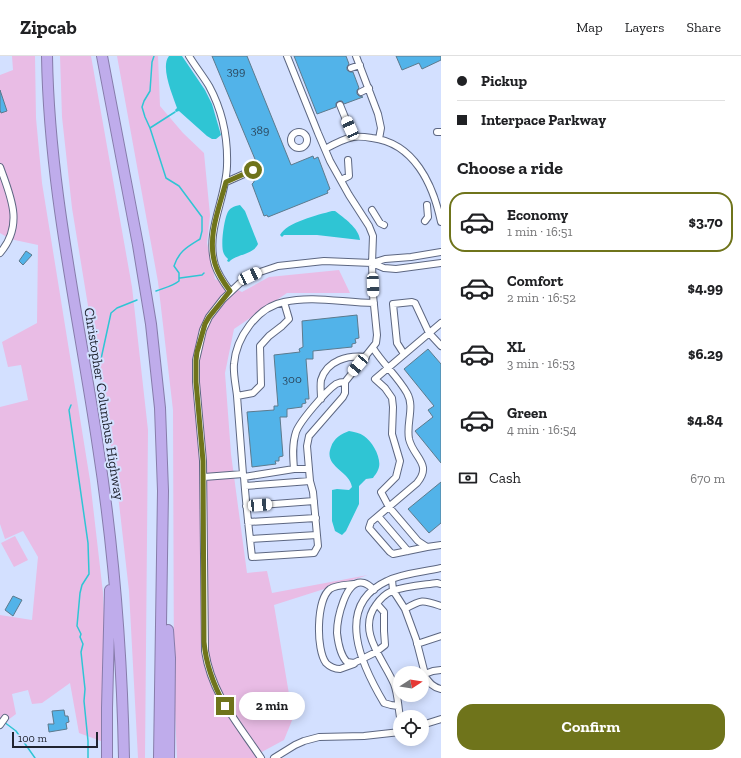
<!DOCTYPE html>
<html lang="en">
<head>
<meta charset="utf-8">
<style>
  body { margin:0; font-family:"Zilla Slab",serif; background:#f2f2f2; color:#202124; height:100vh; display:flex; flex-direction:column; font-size:15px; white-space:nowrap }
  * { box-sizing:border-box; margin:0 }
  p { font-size:13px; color:#757577 }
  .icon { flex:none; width:22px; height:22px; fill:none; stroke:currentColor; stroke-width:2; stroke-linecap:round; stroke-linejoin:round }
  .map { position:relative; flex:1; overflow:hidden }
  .panel { display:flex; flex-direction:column; background:#fff; width:300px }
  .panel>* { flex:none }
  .banner { display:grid; align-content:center; height:88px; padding:0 16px; background:#fff }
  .needle { width:26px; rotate:78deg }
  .controls { position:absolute; left:393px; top:610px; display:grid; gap:8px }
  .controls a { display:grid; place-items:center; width:36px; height:36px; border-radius:50%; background:#fff; box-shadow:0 2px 10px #0003; font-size:20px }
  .scale { position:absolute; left:12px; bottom:10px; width:86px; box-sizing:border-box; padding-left:4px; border:2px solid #202430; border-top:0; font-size:11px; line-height:14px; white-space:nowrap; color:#202430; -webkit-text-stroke:3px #d3e0ff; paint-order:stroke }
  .end { position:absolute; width:18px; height:18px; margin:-9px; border:5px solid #6f741b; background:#fff; box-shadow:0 0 0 2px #fff }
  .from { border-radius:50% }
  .bubble { position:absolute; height:28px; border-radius:14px; background:#fff; box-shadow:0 2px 10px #0003; font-size:13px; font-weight:700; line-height:28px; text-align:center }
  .car { position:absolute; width:12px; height:24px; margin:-12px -6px; border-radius:5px; box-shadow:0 0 3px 1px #0007; background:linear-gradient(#fff 24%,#345 0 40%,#fff 0 76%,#345 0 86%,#fff 0) }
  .banner b { display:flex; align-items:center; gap:14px; height:38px; font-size:15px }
  .banner b+b { border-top:1px solid #e0e0e0 }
  .banner i { width:10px; height:10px; background:#202124 }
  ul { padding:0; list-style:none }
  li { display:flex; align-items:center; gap:12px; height:60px; margin:0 8px 6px; padding:0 8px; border:2px solid transparent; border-radius:16px }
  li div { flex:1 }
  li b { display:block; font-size:15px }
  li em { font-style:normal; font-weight:700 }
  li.selected { border-color:#6f741b }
  li>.icon { width:36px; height:36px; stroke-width:1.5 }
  h2 { padding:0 16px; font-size:18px; line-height:48px }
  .pay { display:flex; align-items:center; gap:10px; height:44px; padding:0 16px; font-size:15px }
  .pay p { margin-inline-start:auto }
  .button { display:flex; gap:8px; margin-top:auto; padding:8px 16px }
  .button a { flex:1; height:46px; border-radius:16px; background:#6f741b; color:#fff; font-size:16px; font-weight:700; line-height:46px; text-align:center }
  header { display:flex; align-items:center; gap:24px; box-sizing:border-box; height:56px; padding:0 20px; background:#fff; border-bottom:1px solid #e0e0e0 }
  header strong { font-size:19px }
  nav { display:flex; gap:22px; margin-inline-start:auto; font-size:14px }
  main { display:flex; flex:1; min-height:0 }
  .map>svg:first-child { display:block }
</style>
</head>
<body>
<header>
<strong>Zipcab</strong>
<nav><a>Map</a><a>Layers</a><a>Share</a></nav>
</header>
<main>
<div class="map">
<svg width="441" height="702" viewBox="0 0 441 702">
  <rect width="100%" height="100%" fill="#d3e0ff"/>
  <path fill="#e9bce5" d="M12,0H35L36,62L42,127L90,424L103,537L109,688L79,677L70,627L42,647L32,648L28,634L12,638L16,658L0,670V559L32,564L38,501L23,475L5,483L0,468V351L28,344L21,309L8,311L2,286L37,267L38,189L10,183L0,177V19L13,14Z
    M60,0H91L132,231L148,374L145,702H138L129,535L116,421L72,152L62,61Z
    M117,0H158L160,50L183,77L204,97L210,159L207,187L215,223L242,236L269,221L339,214L350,237H287L234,273L225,317L231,398L247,517L267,515L272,537L368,519L274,549L293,662L284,684L258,698L260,702H177L174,630L173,354L158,226Z
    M15,480L28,504L14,511L1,487Z"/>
  <path fill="#2fc5d4" d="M169,0H182L205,34L212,48L221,79L216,83H212L207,80L179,55L176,56L175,54L177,52C173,40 160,11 169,0Z
    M240,149L245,155L258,188C253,199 236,198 229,206L227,205L228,203C227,202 225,200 224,198C220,191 224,165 227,158C229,152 234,150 240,149Z
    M332,155H335C344,162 359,172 360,184L317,179H284L282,181L280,179C287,166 318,159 332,155Z
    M349,375C354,376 360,377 364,380C373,386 383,404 378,414C377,417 374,420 373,422L366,423L359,430V448L346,475L342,479L335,475L332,465V434L337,433L349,434L352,431C349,414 323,411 331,391C334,382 341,378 349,375Z"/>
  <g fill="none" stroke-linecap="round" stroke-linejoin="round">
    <path stroke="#2fc5d4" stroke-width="1.5" d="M154,0L152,6L150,35L144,45L142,51L145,61L150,72L166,122L179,130L202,161V175L200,183C187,191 179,195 174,210L179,217V225C173,230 164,232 156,235
      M150,72L175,56
      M180,222L202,219L204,217
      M101,303L111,257L117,252L137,244
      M71,349L69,354L88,487L89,518L82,529L80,537L77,570L81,578L80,581L83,588L81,596L85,633L84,645L88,685V702
      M4,666L16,675L35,702"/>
  </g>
  <path fill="#52b3e9" stroke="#5d7a8d" d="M212,0H247L291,109L313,100L314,103L318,101L330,133L327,135L328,137L268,161L267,159L264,160L252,128L254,126V124L262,120Z
    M294,0H346L349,8L347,11V14L350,16H353L359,32L357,34V38L359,40L363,41L344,48L342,45H339L336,47V51L317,58Z
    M396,0H441V4L422,13L419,7L402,14Z
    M0,34L7,55L1,57L0,54Z
    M26,195L32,199L23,209L19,205Z
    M357,259L359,282L355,283L356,287L352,288V291L313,295V303H306L309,343H305L306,347L302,348V351L287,353V361H280L283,400L279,401V405H275L276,408L252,411L247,356L274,354V350H278L274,299L300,296L299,293L303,291L302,265Z
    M428,293L441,308V407L415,375L433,361L428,354L434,350L404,313Z
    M441,426V467L429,477L408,453Z
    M13,540L22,544L13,560L5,554Z
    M64,654L65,660H68L69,666L66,667L67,673L49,676L48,668H54L52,655Z"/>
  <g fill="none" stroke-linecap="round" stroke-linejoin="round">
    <defs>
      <path id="minor" d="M189,0C195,10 203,20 209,30C222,54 228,83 227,110C226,143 205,175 215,209C218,218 224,227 230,235
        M287,0L318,77L330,105L349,139L369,170L373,180L372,207L373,239L377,279L376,287L345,326V337L343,341L309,380L307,390L310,425
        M356,0L378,58L381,72L379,83
        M351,12L360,9
        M361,36L369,32
        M340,49L353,81
        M291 84a8 8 0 1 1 16 0a8 8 0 1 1-16 0Z
        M437,76H441
        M325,93C334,88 343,83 353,81C359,80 366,81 372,82C414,87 433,128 441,166
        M0,111C11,141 24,169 0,197
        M341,124L349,120L348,104
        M226,126L253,114
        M372,154L380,167L384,169
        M425,165L428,161L427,149
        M372,207L385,203L411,201L441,196
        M284,246C313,239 344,247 374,247
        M441,267L375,323L385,332L392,342L393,351L392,378L400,405L396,421L381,436L389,451L418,485L427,491L441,489
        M373,292C383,308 398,321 407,337C415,351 406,367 409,383C413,401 433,408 417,427L371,466L369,472L390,496L393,498L427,491
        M404,298L397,287L393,248L412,246L415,247L429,277L441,290
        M237,340C236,330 233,318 234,308C236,282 257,251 284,246L289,263L282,270L269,280L260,290L261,329L253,337L237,340L243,418
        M321,343C321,337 320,330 321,324C327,304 348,299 366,301
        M309,413H294C293,401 292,388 296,376C300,365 326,335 336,328C338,327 342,326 345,326
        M204,421L243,418L244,421C246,448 249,475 252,501L314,497L318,490L313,436L310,425L245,430
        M244,421L294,413
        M246,450L314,445
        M378,460L408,495
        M248,466L316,462
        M250,483L317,479
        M392,523L393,535L396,539L405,553C422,543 423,544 441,550
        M374,534C371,531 368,528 364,527C345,522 337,564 337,577C338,586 340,599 347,606L354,607L376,596L385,589L384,575V556L377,548
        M405,553L416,583L425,618
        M417,588L441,580
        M354,608L340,613C335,613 330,611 326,607C316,594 316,544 330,533C336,529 347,529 354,528
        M423,618C429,626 432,631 441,633
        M422,619L433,615L441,614
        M398,650L391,649L384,647C362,610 333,550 387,525C403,517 424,516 441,512
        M400,661C398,650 398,638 394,628C384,604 356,575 376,549C380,543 385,538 392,535C406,530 423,529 437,527L441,528
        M0,669L5,662
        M422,669L441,663
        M261,702C237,666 212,639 205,595L203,405L196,326V304L203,274L209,261L223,243L240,227L260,216L278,210L324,205L372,207L384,212L396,213L441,207
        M274,702L295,689L304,685L319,681L364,680L400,676"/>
      <path id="highway" d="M47,0C49,132 79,261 98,391C114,494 122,598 124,702
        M102,0L138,189L151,268L160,352L163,435L159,702
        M168,574L170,602L169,702
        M107,702V652L110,534"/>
    </defs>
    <use href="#minor" stroke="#5d6782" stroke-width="8"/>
    <use href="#highway" stroke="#877caa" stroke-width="12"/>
    <use href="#minor" stroke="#fff" stroke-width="6"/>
    <use href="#highway" stroke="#bfaceb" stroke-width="10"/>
  </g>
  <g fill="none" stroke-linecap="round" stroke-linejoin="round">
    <path stroke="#6f741b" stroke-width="5" d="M225,650C214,630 206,610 204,586L203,405L196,326V304L197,296L205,268L209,261L230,235C224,227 218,218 215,208C207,181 219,152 226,126L253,114"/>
  </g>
  <g text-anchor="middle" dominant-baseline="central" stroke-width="4" stroke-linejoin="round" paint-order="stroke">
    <g font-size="12" fill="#2c485e">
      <text x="236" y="15">399</text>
      <text x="260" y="74">389</text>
      <text x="292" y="323">300</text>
    </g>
    <g font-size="14" fill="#202430" stroke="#d3e0ff">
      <text transform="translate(104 348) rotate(81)">Christopher Columbus Highway</text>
    </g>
  </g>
</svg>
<div class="controls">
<a><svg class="needle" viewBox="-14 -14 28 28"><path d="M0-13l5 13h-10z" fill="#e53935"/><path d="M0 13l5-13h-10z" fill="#757577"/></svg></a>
<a><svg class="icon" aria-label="locate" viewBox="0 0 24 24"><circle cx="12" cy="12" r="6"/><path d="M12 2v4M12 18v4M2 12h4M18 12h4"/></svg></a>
</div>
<div class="scale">100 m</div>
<i class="end from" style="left:253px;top:114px"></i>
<i class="end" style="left:225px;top:650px"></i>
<div class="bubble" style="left:239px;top:636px;width:66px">2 min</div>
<i class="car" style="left:350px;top:72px;rotate:336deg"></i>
<i class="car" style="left:250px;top:220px;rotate:65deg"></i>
<i class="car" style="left:373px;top:229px;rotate:178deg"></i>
<i class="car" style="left:358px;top:309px;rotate:220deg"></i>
<i class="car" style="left:260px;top:449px;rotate:86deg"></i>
</div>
<section class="panel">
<div class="banner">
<b><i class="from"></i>Pickup</b>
<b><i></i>Interpace Parkway</b>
</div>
<h2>Choose a ride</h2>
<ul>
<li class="selected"><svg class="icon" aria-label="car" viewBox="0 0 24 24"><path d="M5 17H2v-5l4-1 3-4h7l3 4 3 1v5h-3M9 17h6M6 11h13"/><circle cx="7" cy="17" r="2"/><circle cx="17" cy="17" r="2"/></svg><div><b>Economy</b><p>1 min · 16:51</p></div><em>$3.70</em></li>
<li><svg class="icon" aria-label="car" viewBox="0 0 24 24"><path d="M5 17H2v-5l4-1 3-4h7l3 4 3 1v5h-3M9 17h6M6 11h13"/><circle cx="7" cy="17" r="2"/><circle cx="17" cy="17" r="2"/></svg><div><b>Comfort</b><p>2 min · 16:52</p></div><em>$4.99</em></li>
<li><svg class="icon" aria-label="car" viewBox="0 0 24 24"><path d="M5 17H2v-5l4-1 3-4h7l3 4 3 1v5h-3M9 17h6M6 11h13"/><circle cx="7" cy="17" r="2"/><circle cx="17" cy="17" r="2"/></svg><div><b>XL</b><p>3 min · 16:53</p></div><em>$6.29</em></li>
<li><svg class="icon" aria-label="car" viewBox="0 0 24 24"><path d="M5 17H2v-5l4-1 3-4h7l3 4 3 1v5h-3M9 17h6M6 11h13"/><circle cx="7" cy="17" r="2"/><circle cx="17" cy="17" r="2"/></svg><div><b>Green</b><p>4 min · 16:54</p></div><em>$4.84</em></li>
</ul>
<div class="pay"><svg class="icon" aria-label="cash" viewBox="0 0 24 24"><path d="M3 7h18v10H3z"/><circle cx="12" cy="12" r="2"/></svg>Cash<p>670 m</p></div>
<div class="button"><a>Confirm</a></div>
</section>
</main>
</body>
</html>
